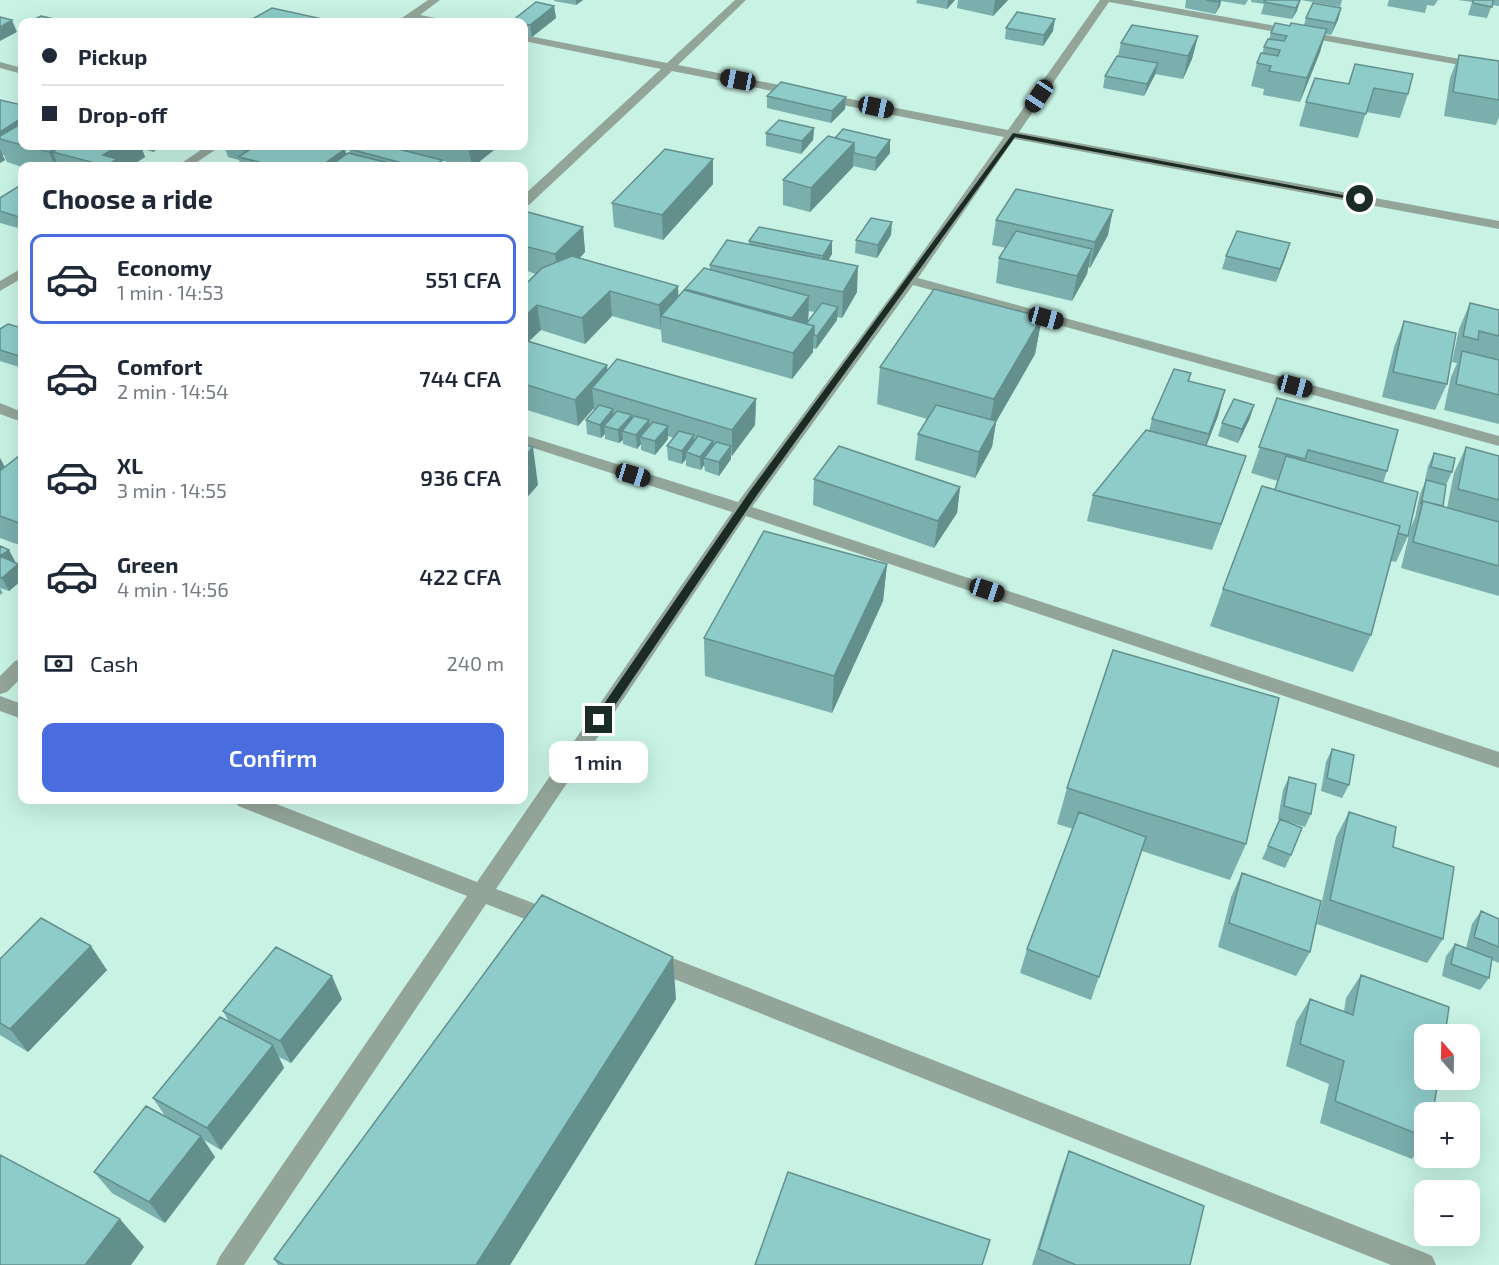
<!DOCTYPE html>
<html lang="en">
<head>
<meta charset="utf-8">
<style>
  body { margin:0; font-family:"Exo 2",sans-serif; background:#f2f2f3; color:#1f2937; height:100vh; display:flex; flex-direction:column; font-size:22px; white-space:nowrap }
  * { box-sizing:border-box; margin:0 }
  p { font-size:20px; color:#747a83 }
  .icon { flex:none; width:33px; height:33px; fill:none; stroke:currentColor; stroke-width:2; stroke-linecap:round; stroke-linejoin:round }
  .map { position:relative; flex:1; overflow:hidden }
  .panel { position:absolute; left:18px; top:162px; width:510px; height:642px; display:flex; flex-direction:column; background:#fff; border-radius:12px; box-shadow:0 6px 24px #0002 }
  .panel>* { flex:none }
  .banner { position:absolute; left:18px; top:18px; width:510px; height:132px; border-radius:12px; box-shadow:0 6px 24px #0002; display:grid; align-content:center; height:132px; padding:0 24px; background:#fff }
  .needle { width:39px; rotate:340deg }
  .controls { position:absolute; left:1414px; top:1024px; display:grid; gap:12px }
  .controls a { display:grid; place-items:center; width:66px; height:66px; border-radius:12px; background:#fff; box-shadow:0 6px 24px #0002; font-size:30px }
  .end { position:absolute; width:27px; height:27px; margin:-14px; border:8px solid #1b2c27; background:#fff; box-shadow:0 0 0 3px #fff }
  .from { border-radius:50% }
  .bubble { position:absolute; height:42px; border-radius:12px; background:#fff; box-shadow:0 6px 24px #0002; font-size:20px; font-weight:600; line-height:42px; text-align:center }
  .car { position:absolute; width:18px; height:36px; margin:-18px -9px; border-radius:8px; box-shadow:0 0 4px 2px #0007; background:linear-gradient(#222 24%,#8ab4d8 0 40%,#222 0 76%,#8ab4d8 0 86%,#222 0) }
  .banner b { display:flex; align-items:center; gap:21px; height:57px; font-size:22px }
  .banner b+b { border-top:2px solid #e0e1e3 }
  .banner i { width:15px; height:15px; background:#1f2937 }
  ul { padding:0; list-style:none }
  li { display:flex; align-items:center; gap:18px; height:90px; margin:0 12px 9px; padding:0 12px; border:3px solid transparent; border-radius:12px }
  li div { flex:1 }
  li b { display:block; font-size:22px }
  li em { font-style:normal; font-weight:600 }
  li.selected { border-color:#496cdf }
  li>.icon { width:54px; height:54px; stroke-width:1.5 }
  h2 { padding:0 24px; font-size:27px; line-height:72px }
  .pay { display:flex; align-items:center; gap:15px; height:66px; padding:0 24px; font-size:22px }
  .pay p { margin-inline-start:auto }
  .cta { display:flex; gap:12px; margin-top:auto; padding:12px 24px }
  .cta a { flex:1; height:69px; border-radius:12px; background:#496cdf; color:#fff; font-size:24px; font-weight:600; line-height:69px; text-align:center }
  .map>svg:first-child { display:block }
</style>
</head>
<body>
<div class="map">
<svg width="1499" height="1265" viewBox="0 0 1499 1265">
  <rect width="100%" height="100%" fill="#c7f2e4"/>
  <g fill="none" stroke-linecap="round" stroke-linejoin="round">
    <path fill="#93a598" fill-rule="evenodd" d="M428,0H440L420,15L446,20L447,22L412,20L408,22H396Z
      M735,0H746L678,65L1008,130L1100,0H1131L1499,66V72L1109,2L1019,132L1499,221V229L1014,139L918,278L1499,436V446L913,285L752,507L1499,752V768L746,516L496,889L559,913L562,920L559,927L551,929L486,904L244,1265H216L220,1256L467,896L238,806L235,800H266L477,882L732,512L524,445V435L738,502L905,277L1004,137L672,71L529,205L524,206V195L661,69L524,41V35L667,63Z
      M0,62L22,68V74L0,68Z
      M207,146H221L191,166H177Z
      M22,268V278L0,291V281Z
      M0,403L22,412V422L0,414Z
      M22,659V677L7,692L0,694V676L15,661Z
      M0,696L22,704V719L0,711Z
      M652,950L1423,1252L1432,1256L1436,1265H1391L644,967L641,960L644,953Z"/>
  </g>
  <path fill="#7aafad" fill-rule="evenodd" d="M554,0H583L576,5L554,1Z
    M917,0H955L947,9L916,3Z
    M958,0H1008L993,16L957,8Z
    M1186,0H1248L1245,5L1221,1L1220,6L1215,14L1185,8Z
    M1251,0H1342L1340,7L1301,0L1292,19L1261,14L1264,4L1251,2Z
    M1389,0H1438L1434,6L1427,5L1425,13L1387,6Z
    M1458,0H1499V6L1492,5L1487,18L1468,15L1472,2Z
    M554,6L556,18L532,37L524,35V22H512V21Z
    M1341,8L1338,20L1331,35L1325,34L1320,52L1300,102L1263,95L1264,89L1251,86L1257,63L1262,54L1264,47L1269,39L1271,33L1290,26L1304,25L1306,18Z
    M1006,28L1053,31L1043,46L1005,39Z
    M1198,36L1192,59L1183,79L1155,74L1144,96L1103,88L1105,76L1118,56L1121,43Z
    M1459,55L1499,61V117L1496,125L1444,116L1450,78Z
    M1355,64L1408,94L1400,118L1366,112L1358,138L1299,126L1306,102L1348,84Z
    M767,96L846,97L845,109L831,123L767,108Z
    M0,100L22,105V146H162L153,152L142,149L145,157L131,166L22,167L7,162L4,155H2L5,160L0,163Z
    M814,128L813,140L801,154L766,146V133Z
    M835,138L890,140V153L875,171L853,166V167L810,212L783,205V180Z
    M224,146H333L346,154L350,153L349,149L354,146H494V150L474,166H465L439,160L443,166H241L239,160L228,157Z
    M713,159V184L663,240L614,227L612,203Z
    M22,187V229L0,223V198Z
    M524,211L583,227L585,252L580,258L678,297L685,291V289L710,270V265L749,244V241H832V254L828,260L857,292L842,318L837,317V320L816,349L813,348V352L792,379L662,342L661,330L612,316L585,344L541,330L529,341L608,370L756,399L755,425L731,456V459L719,476L705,471L704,465L701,470L686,466V459L682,464L668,460L667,446L674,438L668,436V439L655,455L641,450V444L637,449L623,444V440L619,443L605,439V434L601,438L587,434L586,420L594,411V408L578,426L524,409V286L536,274L524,270ZM809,311L815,312L808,321Z
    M996,220L1108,235L1090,268L1088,267L1087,274L1072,301L996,283L999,258L1006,248L992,245Z
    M891,235L877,258L855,253L856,240Z
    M1226,256H1286L1276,282L1222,269Z
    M1470,303L1499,310V424L1444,410L1451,377L1457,363L1452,362L1459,329Z
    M1042,317L1035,354L996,422L992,447L975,478L915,460L918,434L927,419L877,404L880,367Z
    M1404,321L1447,384L1435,410L1382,397L1394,347Z
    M22,328V368L0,361V329Z
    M1191,373L1189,381L1218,416L1206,445L1246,456L1212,550L1087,521L1093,495L1149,431L1152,419Z
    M1277,398L1387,471L1383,483L1408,536L1396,562L1391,561L1371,635L1353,672L1210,626L1223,589L1274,490L1278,481L1251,473Z
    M1250,418L1238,443L1218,436L1222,423Z
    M1466,447L1499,456V596L1401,568L1411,527L1415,517L1420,494L1426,480L1438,483L1425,480L1428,466L1434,453L1452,472L1446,485L1443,506L1447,508L1454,473Z
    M22,455V546L0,538V458L5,467Z
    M814,479L960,487L957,513L934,548L813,505Z
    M0,546L16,563L18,564L22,572V580L9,591L0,588L3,593L0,595Z
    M887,564L883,601L832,713L705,676L704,638Z
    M1332,749L1349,785L1342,798L1321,791L1326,762Z
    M1289,777L1311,814L1305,827L1285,821L1291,855L1285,868L1262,859L1280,819H1278L1283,790Z
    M1067,788L1246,844L1230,880L1142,851L1091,1000L1020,973L1027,949L1073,829L1057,824Z
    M1349,812L1393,847L1443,939L1427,963L1317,924L1336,837Z
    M1242,873L1310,952L1296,976L1218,947L1231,897Z
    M1481,911L1499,919V963L1492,960L1489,978L1480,990L1442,976L1446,956L1455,944L1466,948L1472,924Z
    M0,959L107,970L28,1052L0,1035Z
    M1361,975L1425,1113V1143L1412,1159L1320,1123L1329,1084L1286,1066L1296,1022L1310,999L1344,1011L1346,998Z
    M342,999L291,1063L279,1057L284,1068L221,1150L204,1140L215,1157L165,1223L112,1193L94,1172L165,1116L153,1098L229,1022L223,1011Z
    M676,999L510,1265H278L274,1259Z
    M1069,1151L1190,1265H1032L1061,1172Z"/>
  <path fill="#638f8d" d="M576,0H583L576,5Z
    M948,0H955L947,9Z
    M995,0H1008L993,16Z
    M1220,0H1221L1220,6L1215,14Z
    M1300,0L1297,11L1292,19L1296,8Z
    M554,6L556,18L532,37L530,25Z
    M1341,8L1338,20L1331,35L1335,23Z
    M318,18L319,22H312Z
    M1055,19L1053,31L1043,46L1044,35Z
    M12,20L17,32L0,41V27Z
    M1327,29L1320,52L1300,102L1307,78Z
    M1198,36L1192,59L1183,79L1188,56Z
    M1158,63L1155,75L1144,96L1147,84Z
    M846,97L845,109L831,123L832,111Z
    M22,118V145L2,139L0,135V132Z
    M814,128L813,140L801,154L802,141Z
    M890,140V153L875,171L876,158Z
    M854,143L853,167L810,212L811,188Z
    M59,146H105L53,152L58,166H55L49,152Z
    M118,146H141L145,157L131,166H106L103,155Z
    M151,146H162L153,152Z
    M374,146H400L401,150Z
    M468,146H494V150L474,166H472Z
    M0,149L5,160L0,163Z
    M345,149L349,166H321Z
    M713,159V184L663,240L662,215Z
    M442,160L443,166H433Z
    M1113,210L1108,235L1090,268L1095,242Z
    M892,222L891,235L877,258L878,245Z
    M583,227L585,252L558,280L555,254Z
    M832,241V254L823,269V256Z
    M1290,243L1286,256L1276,282L1280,269Z
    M1092,249L1087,274L1072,301L1077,276Z
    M858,266L857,292L842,318L843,292Z
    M678,286L679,311L661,316V331L659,305Z
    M610,291L612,316L585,344L582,318Z
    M809,296L808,321L791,344L792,318Z
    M537,305L541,330L528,342L524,317Z
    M838,307L837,320L816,349L817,336Z
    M1042,317L1035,354L996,422L992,447L975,478L979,452L988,435L994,399Z
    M814,326L813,352L792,379L793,353Z
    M607,365L610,391L592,388L594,408L578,426L575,400Z
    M1225,390L1218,416L1201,460L1209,434Z
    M756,399L755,425L732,456V430Z
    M1254,405L1250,418L1238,443L1242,429Z
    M613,409L614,423L604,426L605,434L601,438L600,425Z
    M632,415L633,428L622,431L623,440L619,443L618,430Z
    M649,420L650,434L640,437L641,444L637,449L636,435Z
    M668,426V439L655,455V441Z
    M694,435V448L686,452V459L682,464V451Z
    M713,441V454L704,458V465L701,470L700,457Z
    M731,446V459L719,476V462Z
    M533,447L538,485L524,501V457Z
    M1246,456L1237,482L1212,550L1221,524Z
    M0,458L8,474L0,480Z
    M960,487L957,513L934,548L938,521Z
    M9,550L16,563L0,556Z
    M18,564L22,572V580L9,591L2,578Z
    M887,564L883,601L832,713L834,676Z
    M91,946L107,970L28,1052L10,1029Z
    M673,957L676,999L510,1265H476Z
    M332,976L342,999L291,1063L280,1041Z
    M273,1045L284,1068L221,1150L207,1128Z
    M201,1136L215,1157L165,1223L149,1202Z
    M120,1219L144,1247L131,1265H85Z"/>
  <path fill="#8eccc9" stroke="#638f8d" stroke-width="1.5" d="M1206,0H1220L1218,2Z
    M1265,0H1300L1296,8L1264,2Z
    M1473,0H1493L1492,7L1473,3Z
    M536,2L554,6L530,25L524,24V22L512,21Z
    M1313,3L1341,8L1335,23L1306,18Z
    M272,8L318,18L312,22H247Z
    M1017,12L1055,19L1044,35L1006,28Z
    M41,16L58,20L53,22H28Z
    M0,17L12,20L0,27Z
    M399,19L416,22H393Z
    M1275,23L1290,26L1291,23L1327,29L1307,78L1269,71L1271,66L1257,63L1261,53L1278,56L1280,50L1264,47L1268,39L1284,41L1287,36L1271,33Z
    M1132,25L1198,36L1188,56L1121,43Z
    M1459,55L1499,61V100L1453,92Z
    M1117,56L1158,63L1147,84L1105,76Z
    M1355,64L1413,74L1408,94L1374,88L1366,114L1306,102L1315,78L1349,84Z
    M781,82L846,97L832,111L767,96Z
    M0,100L22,105V118L0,132Z
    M779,120L814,128L802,141L766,133Z
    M22,123V145L0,139V136Z
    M843,129L890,140L876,158L854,153V143L835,138Z
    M828,136L854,143L811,188L783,180Z
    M25,146H59L49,152Z
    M62,146H118L103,155L117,159L106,166L53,152Z
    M227,146H255L248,151Z
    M255,146H333L345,149L321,166H274L239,157Z
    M354,146H386L442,160L433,166H414L349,149Z
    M665,149L713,159L662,215L612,203Z
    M348,153L401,166H330Z
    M19,186L22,187V218L0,211V198Z
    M1016,189L1113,210L1095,242L996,220Z
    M524,211L583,227L555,254L524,246Z
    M871,218L892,222L878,245L856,240Z
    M759,227L832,241L823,256L749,241Z
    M1016,231L1092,249L1077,276L999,258Z
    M1237,231L1290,243L1280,269L1226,256Z
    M727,240L858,266L843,292L710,265Z
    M572,256L678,286L659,305L610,291L582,318L537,305L524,317V286L542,268Z
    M704,268L809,296L792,318L685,289Z
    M934,289L1042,317L994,399L880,367Z
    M684,290L814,326L793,353L661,316Z
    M822,303L838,307L817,336L814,335V326L806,324Z
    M1470,303L1499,310V336L1479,331L1478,340L1463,336Z
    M1404,321L1456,333L1447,384L1393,372Z
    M8,324L22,328V357L0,350V329Z
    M524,340L607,365L575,400L524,384Z
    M1462,351L1499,360V395L1456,384Z
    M617,359L756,399L732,430L592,388Z
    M1174,369L1191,373L1188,381L1225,390L1209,434L1152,419Z
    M1277,398L1398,430L1387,471L1308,450L1305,459L1259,447Z
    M1234,399L1254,405L1242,429L1222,423Z
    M599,405L613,409L600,425L586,420Z
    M936,405L996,421L979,452L918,434Z
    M617,411L632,415L618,430L604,426Z
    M634,416L649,420L636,435L622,431Z
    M653,422L668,426L655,441L640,437Z
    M1146,430L1246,456L1221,524L1093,495Z
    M679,431L694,435L682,451L667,446Z
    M698,436L713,441L700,457L686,452Z
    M716,442L731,446L719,462L704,458Z
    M524,444L533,447L524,457Z
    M839,446L960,487L938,521L814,479Z
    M1466,447L1499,456V500L1458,489Z
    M1434,453L1455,458L1452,472L1431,467Z
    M20,455H22V524L0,516V471Z
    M1286,456L1418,492L1408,536L1398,533L1400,526L1275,490Z
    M1426,480L1446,485L1443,506L1423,501L1421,504Z
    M1262,486L1400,526L1371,635L1223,589Z
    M1423,501L1499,522V566L1413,542Z
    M764,531L887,564L834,676L704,638Z
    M0,546L9,550L0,556L18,564L2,578L0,577Z
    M1113,650L1279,698L1246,844L1067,788Z
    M1332,749L1354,755L1349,785L1327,778Z
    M1289,777L1316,784L1311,814L1284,806Z
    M1079,812L1146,837L1099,977L1027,949Z
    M1349,812L1396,827L1393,847L1454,867L1443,939L1330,900Z
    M1280,819L1302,828L1291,855L1268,846Z
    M1242,873L1321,901L1310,952L1229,923Z
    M542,895L673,957L476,1265H284L274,1259Z
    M1481,911L1499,919V947L1474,937Z
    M41,918L91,946L10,1029L0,1023V959Z
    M1455,944L1492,958L1489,978L1451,964Z
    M276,947L332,976L280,1041L223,1011Z
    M1361,975L1449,1007L1445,1035H1425V1080H1438L1433,1113H1425V1137L1335,1101L1344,1061L1300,1044L1310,999L1353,1015Z
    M220,1017L273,1045L207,1128L153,1098Z
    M146,1106L201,1136L149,1202L94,1172Z
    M1069,1151L1204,1206L1190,1265H1076L1039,1249Z
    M0,1155L120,1219L85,1265H0Z
    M788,1172L990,1240L982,1265H755Z"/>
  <path fill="#1b2c27" d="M1013,133L1364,199L1360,201L1015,137L757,495L603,723H595V717L750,491Z"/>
</svg>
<div class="controls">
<a><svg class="needle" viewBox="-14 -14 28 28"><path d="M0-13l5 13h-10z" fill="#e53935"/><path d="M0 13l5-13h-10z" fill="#747a83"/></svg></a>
<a>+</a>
<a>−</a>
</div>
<i class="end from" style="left:1360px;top:199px"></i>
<i class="end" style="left:599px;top:720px"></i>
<div class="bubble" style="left:549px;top:741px;width:99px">1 min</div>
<i class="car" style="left:738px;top:80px;rotate:281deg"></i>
<i class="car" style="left:1039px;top:96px;rotate:214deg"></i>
<i class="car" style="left:876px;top:107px;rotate:102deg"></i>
<i class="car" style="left:1046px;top:318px;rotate:105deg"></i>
<i class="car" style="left:1295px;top:386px;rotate:105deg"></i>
<i class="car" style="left:633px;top:475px;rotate:107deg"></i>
<i class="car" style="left:987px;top:590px;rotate:108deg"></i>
<div class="banner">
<b><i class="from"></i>Pickup</b>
<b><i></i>Drop-off</b>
</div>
<section class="panel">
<h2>Choose a ride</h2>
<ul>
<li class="selected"><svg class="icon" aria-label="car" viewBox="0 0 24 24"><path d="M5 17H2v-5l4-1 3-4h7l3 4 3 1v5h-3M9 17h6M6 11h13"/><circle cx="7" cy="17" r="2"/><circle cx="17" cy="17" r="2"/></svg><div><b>Economy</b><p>1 min · 14:53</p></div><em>551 CFA</em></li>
<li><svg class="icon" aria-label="car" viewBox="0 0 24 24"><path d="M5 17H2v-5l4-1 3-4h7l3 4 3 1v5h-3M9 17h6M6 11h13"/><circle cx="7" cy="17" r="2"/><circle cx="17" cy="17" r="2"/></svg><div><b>Comfort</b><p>2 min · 14:54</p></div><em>744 CFA</em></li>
<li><svg class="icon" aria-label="car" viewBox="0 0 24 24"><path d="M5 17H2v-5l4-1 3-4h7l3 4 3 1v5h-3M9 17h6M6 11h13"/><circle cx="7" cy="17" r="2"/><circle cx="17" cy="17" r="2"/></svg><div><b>XL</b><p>3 min · 14:55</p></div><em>936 CFA</em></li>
<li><svg class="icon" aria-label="car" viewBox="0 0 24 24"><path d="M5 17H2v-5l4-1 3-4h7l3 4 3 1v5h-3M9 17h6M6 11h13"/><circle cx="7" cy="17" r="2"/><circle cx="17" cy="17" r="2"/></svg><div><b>Green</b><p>4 min · 14:56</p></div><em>422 CFA</em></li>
</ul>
<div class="pay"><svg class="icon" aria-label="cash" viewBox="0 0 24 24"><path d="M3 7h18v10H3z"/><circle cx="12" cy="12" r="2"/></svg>Cash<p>240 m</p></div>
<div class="cta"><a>Confirm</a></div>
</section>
</div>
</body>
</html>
